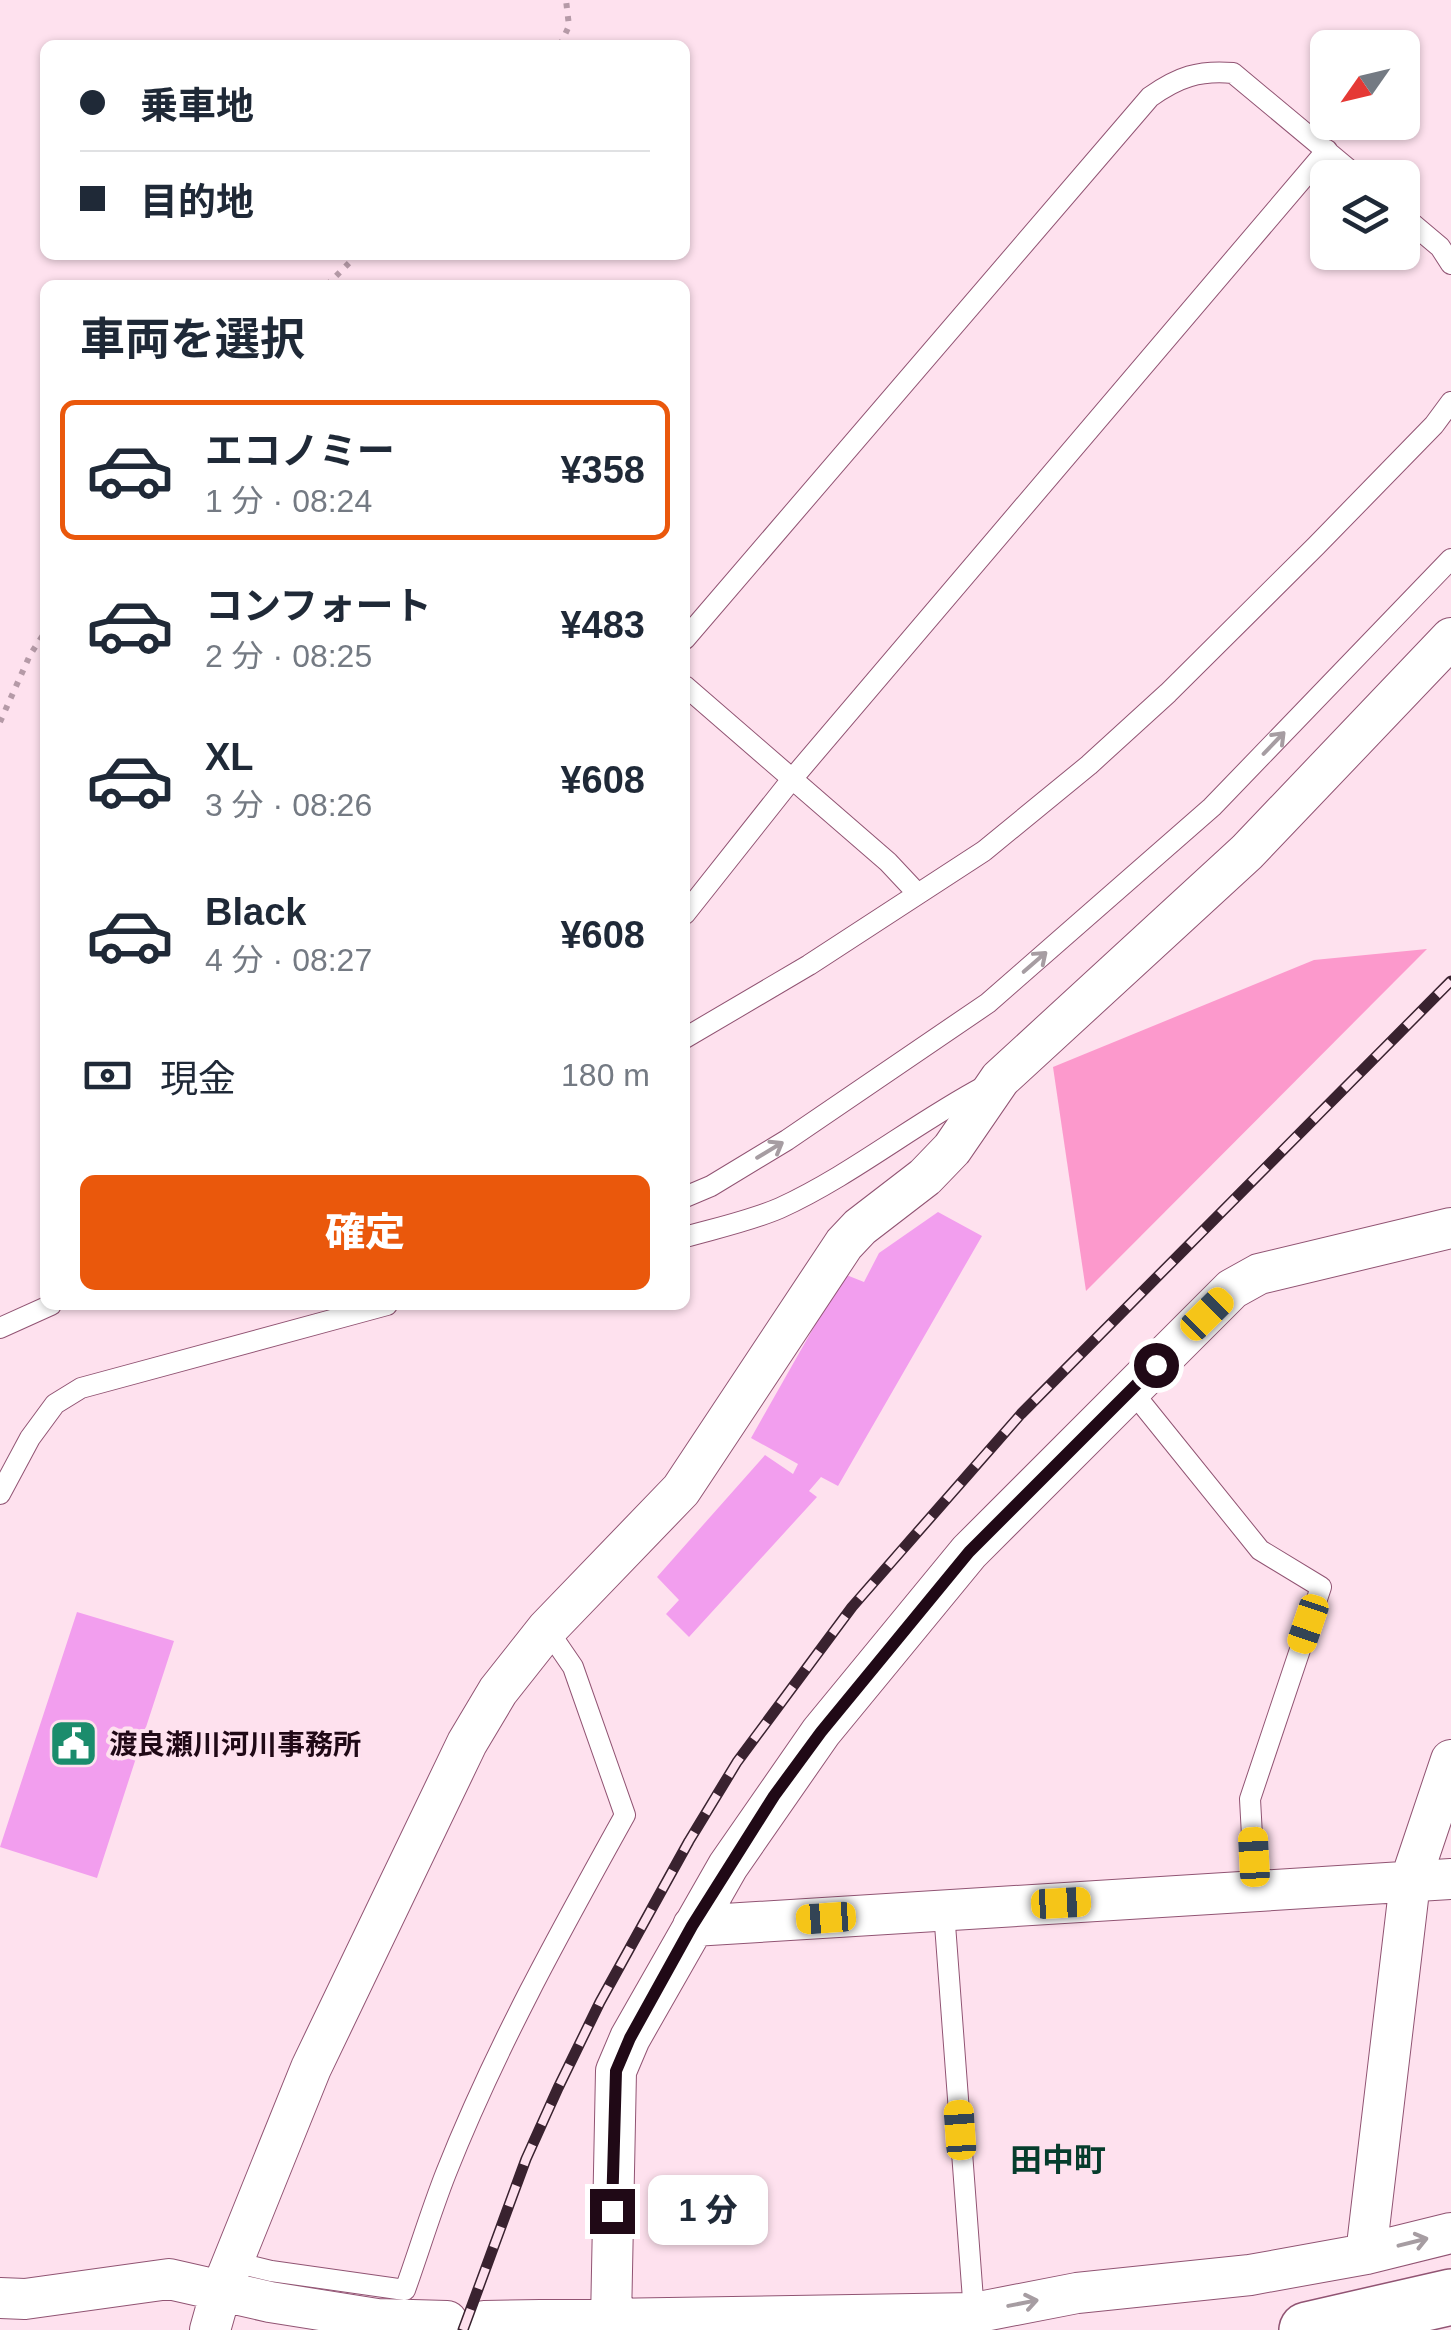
<!DOCTYPE html>
<html lang="ja">
<head>
<meta charset="utf-8">
<style>
  body { margin:0; font-family:Helvetica,"Noto Sans JP",sans-serif; background:#f2f2f3; color:#1f2937; height:100vh; display:flex; flex-direction:column; font-size:38px; white-space:nowrap }
  * { box-sizing:border-box; margin:0 }
  p { font-size:32px; color:#747a83 }
  .icon { flex:none; width:55px; height:55px; fill:none; stroke:currentColor; stroke-width:2; stroke-linecap:round; stroke-linejoin:round }
  .map { position:relative; flex:1; overflow:hidden }
  .drawer { position:absolute; left:40px; top:280px; width:650px; height:1030px; display:flex; flex-direction:column; background:#fff; border-radius:15px; box-shadow:0 2px 8px #0004 }
  .drawer>* { flex:none }
  .hud { position:absolute; left:40px; top:40px; width:650px; height:220px; border-radius:15px; box-shadow:0 2px 8px #0004; display:grid; align-content:center; height:220px; padding:0 40px; background:#fff }
  .needle { width:65px; rotate:236deg }
  .fabs { position:absolute; left:1310px; top:30px; display:grid; gap:20px }
  .fabs a { display:grid; place-items:center; width:110px; height:110px; border-radius:15px; background:#fff; box-shadow:0 2px 8px #0004; font-size:50px }
  .end { position:absolute; width:45px; height:45px; margin:-22px; border:12px solid #200916; background:#fff; box-shadow:0 0 0 5px #fff }
  .from { border-radius:50% }
  .bubble { position:absolute; height:70px; border-radius:15px; background:#fff; box-shadow:0 2px 8px #0004; font-size:32px; font-weight:800; line-height:70px; text-align:center }
  .car { position:absolute; width:30px; height:60px; margin:-30px -15px; border-radius:12px; box-shadow:0 0 8px 2px #0007; background:linear-gradient(#f5c518 24%,#345 0 40%,#f5c518 0 76%,#345 0 86%,#f5c518 0) }
  .hud b { display:flex; align-items:center; gap:35px; height:95px; font-size:38px }
  .hud b+b { border-top:2px solid #e0e1e3 }
  .hud i { width:25px; height:25px; background:#1f2937 }
  ul { padding:0; list-style:none }
  li { display:flex; align-items:center; gap:30px; height:140px; margin:0 20px 15px; padding:0 20px; border:5px solid transparent; border-radius:15px }
  li div { flex:1 }
  li b { display:block; font-size:38px }
  li em { font-style:normal; font-weight:800 }
  li.current { border-color:#ea580c }
  li>.icon { width:90px; height:90px; stroke-width:1.5 }
  h2 { padding:0 40px; font-size:45px; line-height:120px }
  .pay { display:flex; align-items:center; gap:25px; height:110px; padding:0 40px; font-size:38px }
  .pay p { margin-inline-start:auto }
  .primary-button { display:flex; gap:20px; margin-top:auto; padding:20px 40px }
  .primary-button a { flex:1; height:115px; border-radius:15px; background:#ea580c; color:#fff; font-size:40px; font-weight:800; line-height:115px; text-align:center }
  .map>svg:first-child { display:block }
</style>
</head>
<body>
<div class="map">
<svg width="1451" height="2330" viewBox="0 0 1451 2330">
  <rect width="100%" height="100%" fill="#fee1ee"/>
  <path fill="#fc99cc" d="M1427,949L1086,1291L1053,1067L1314,960Z"/>
  <path fill="#f29eee" d="M938,1212L982,1236L838,1486L821,1477L809,1491L817,1497L689,1637L666,1614L679,1600L657,1577L765,1455L793,1474L798,1464L751,1438L844,1274L864,1282L879,1253Z
    M77,1612L174,1641L97,1878L0,1847Z"/>
  <g fill="none" stroke-linecap="round" stroke-linejoin="round">
    <defs>
      <path id="service" d="M1402,215L1440,247L1451,264
        M685,639L1150,97C1178,77 1199,70 1233,73L1359,178
        M685,686L888,862L918,894
        M685,914L792,779L1327,150
        M685,1038L809,965L984,851L1089,765L1168,693L1316,546L1434,425L1451,402
        M685,1197L711,1186L787,1140L988,1003L1212,807L1451,559
        M685,1237C717,1228 750,1221 780,1208C852,1175 915,1123 985,1086
        M0,1328L51,1305
        M1131,1390L1260,1550L1321,1587L1250,1799L1255,1891
        M0,1494L30,1438L55,1404L81,1388L387,1305
        M944,1911L974,2313
        M234,2262L271,2271L405,2290C419,2251 431,2211 446,2173C495,2049 560,1932 625,1815L573,1667L547,1629"/>
      <path id="minor" d="M693,1926L1451,1879
        M1366,2254L1410,1882L1451,1760
        M0,2298L25,2299L169,2279L270,2302L377,2319L447,2321
        M484,2321L974,2313L1077,2293L1250,2275L1366,2254L1451,2233
        M611,2321L616,2071L630,2038L728,1866L821,1732L969,1552L1232,1289L1259,1274L1451,1228
        M210,2330L221,2291L311,2068L467,1743L498,1691L547,1629L681,1490L844,1244L860,1227L925,1177L952,1149L1000,1079L1247,852L1451,638"/>
      <path id="tertiary" d="M611,2321L612,2330"/>
      <path id="trunk" d="M1307,2330L1451,2297"/>
    </defs>
    <use href="#service" stroke="#915473" stroke-width="22"/>
    <use href="#minor" stroke="#915473" stroke-width="42"/>
    <use href="#tertiary" stroke="#915473" stroke-width="52"/>
    <use href="#trunk" stroke="#915473" stroke-width="58"/>
    <path stroke="#b59aa7" stroke-width="6" stroke-dasharray="5 8" stroke-linecap="butt" d="M560,45L569,26L566,0
      M327,285L357,255
      M0,722L30,655L45,632"/>
    <use href="#service" stroke="#fff" stroke-width="20"/>
    <use href="#minor" stroke="#fff" stroke-width="40"/>
    <use href="#tertiary" stroke="#fff" stroke-width="50"/>
    <use href="#trunk" stroke="#fff" stroke-width="55"/>
    <defs>
      <path id="rail" d="M463,2330L526,2159L558,2088L600,2002L689,1841L737,1762L852,1607L1021,1414L1451,981"/>
    </defs>
    <use href="#rail" stroke="#39222f" stroke-width="11"/>
    <use href="#rail" stroke="#fee1ee" stroke-width="8" stroke-dasharray="22" stroke-linecap="butt"/>
  </g>
  <defs><path id="oneway-shaft" d="M-6 0H5M1.5-3L5.5 0L1.5 3" fill="none" stroke-width="1.6" stroke-linecap="round" stroke-linejoin="round" transform="scale(2.5)"/></defs>
  <g stroke="#a69da2">
    <use href="#oneway-shaft" transform="translate(1274 743) rotate(-46)"/>
    <use href="#oneway-shaft" transform="translate(1035 962) rotate(-41)"/>
    <use href="#oneway-shaft" transform="translate(770 1150) rotate(-31)"/>
    <use href="#oneway-shaft" transform="translate(1413 2242) rotate(-14)"/>
    <use href="#oneway-shaft" transform="translate(1023 2303) rotate(-11)"/>
  </g>
  <g fill="none" stroke-linecap="round" stroke-linejoin="round">
    <path stroke="#200916" stroke-width="12" d="M612,2211L616,2071L630,2038L692,1926L774,1796L821,1732L969,1552L1156,1365"/>
  </g>
  <defs>
    <symbol id="civic-square" viewBox="-11 -11 22 22"><rect x="-9" y="-9" width="18" height="18" rx="4" fill="#1b8c6c" stroke="#fee1ee"/><path d="M-.6-6.5H3V-4.5H.6V-3L4-1V1h2V6H-6V1h2V-1L-.6-3ZM-1.2 2.5V6h2.4V2.5Z" fill="#fff"/></symbol>
  </defs>
  <g fill-rule="evenodd">
    <use href="#civic-square" x="46" y="1716" width="55" height="55"/>
  </g>
  <g text-anchor="middle" dominant-baseline="central" stroke-width="8" stroke-linejoin="round" paint-order="stroke">
    <g font-size="28" font-weight="bold" fill="#200916" stroke="#fee1ee" text-anchor="start">
      <text x="109" y="1744">渡良瀬川河川事務所</text>
    </g>
    <g font-size="32" font-weight="bold" fill="#063c2c" stroke="#fee1ee">
      <text x="1058" y="2160">田中町</text>
    </g>
  </g>
</svg>
<div class="fabs">
<a><svg class="needle" viewBox="-14 -14 28 28"><path d="M0-13l5 13h-10z" fill="#e53935"/><path d="M0 13l5-13h-10z" fill="#747a83"/></svg></a>
<a><svg class="icon" aria-label="layers" viewBox="0 0 24 24"><path d="M12 4l9 5-9 5-9-5zM3 14l9 5 9-5"/></svg></a>
</div>
<i class="end from" style="left:1156px;top:1365px"></i>
<i class="end" style="left:612px;top:2211px"></i>
<div class="bubble" style="left:648px;top:2175px;width:120px">1 分</div>
<i class="car" style="left:1207px;top:1314px;rotate:45deg"></i>
<i class="car" style="left:1308px;top:1624px;rotate:199deg"></i>
<i class="car" style="left:1254px;top:1857px;rotate:357deg"></i>
<i class="car" style="left:1061px;top:1903px;rotate:87deg"></i>
<i class="car" style="left:826px;top:1918px;rotate:266deg"></i>
<i class="car" style="left:960px;top:2130px;rotate:356deg"></i>
<div class="hud">
<b><i class="from"></i>乗車地</b>
<b><i></i>目的地</b>
</div>
<section class="drawer">
<h2>車両を選択</h2>
<ul>
<li class="current"><svg class="icon" aria-label="car" viewBox="0 0 24 24"><path d="M5 17H2v-5l4-1 3-4h7l3 4 3 1v5h-3M9 17h6M6 11h13"/><circle cx="7" cy="17" r="2"/><circle cx="17" cy="17" r="2"/></svg><div><b>エコノミー</b><p>1 分 · 08:24</p></div><em>¥358</em></li>
<li><svg class="icon" aria-label="car" viewBox="0 0 24 24"><path d="M5 17H2v-5l4-1 3-4h7l3 4 3 1v5h-3M9 17h6M6 11h13"/><circle cx="7" cy="17" r="2"/><circle cx="17" cy="17" r="2"/></svg><div><b>コンフォート</b><p>2 分 · 08:25</p></div><em>¥483</em></li>
<li><svg class="icon" aria-label="car" viewBox="0 0 24 24"><path d="M5 17H2v-5l4-1 3-4h7l3 4 3 1v5h-3M9 17h6M6 11h13"/><circle cx="7" cy="17" r="2"/><circle cx="17" cy="17" r="2"/></svg><div><b>XL</b><p>3 分 · 08:26</p></div><em>¥608</em></li>
<li><svg class="icon" aria-label="car" viewBox="0 0 24 24"><path d="M5 17H2v-5l4-1 3-4h7l3 4 3 1v5h-3M9 17h6M6 11h13"/><circle cx="7" cy="17" r="2"/><circle cx="17" cy="17" r="2"/></svg><div><b>Black</b><p>4 分 · 08:27</p></div><em>¥608</em></li>
</ul>
<div class="pay"><svg class="icon" aria-label="cash" viewBox="0 0 24 24"><path d="M3 7h18v10H3z"/><circle cx="12" cy="12" r="2"/></svg>現金<p>180 m</p></div>
<div class="primary-button"><a>確定</a></div>
</section>
</div>
</body>
</html>
